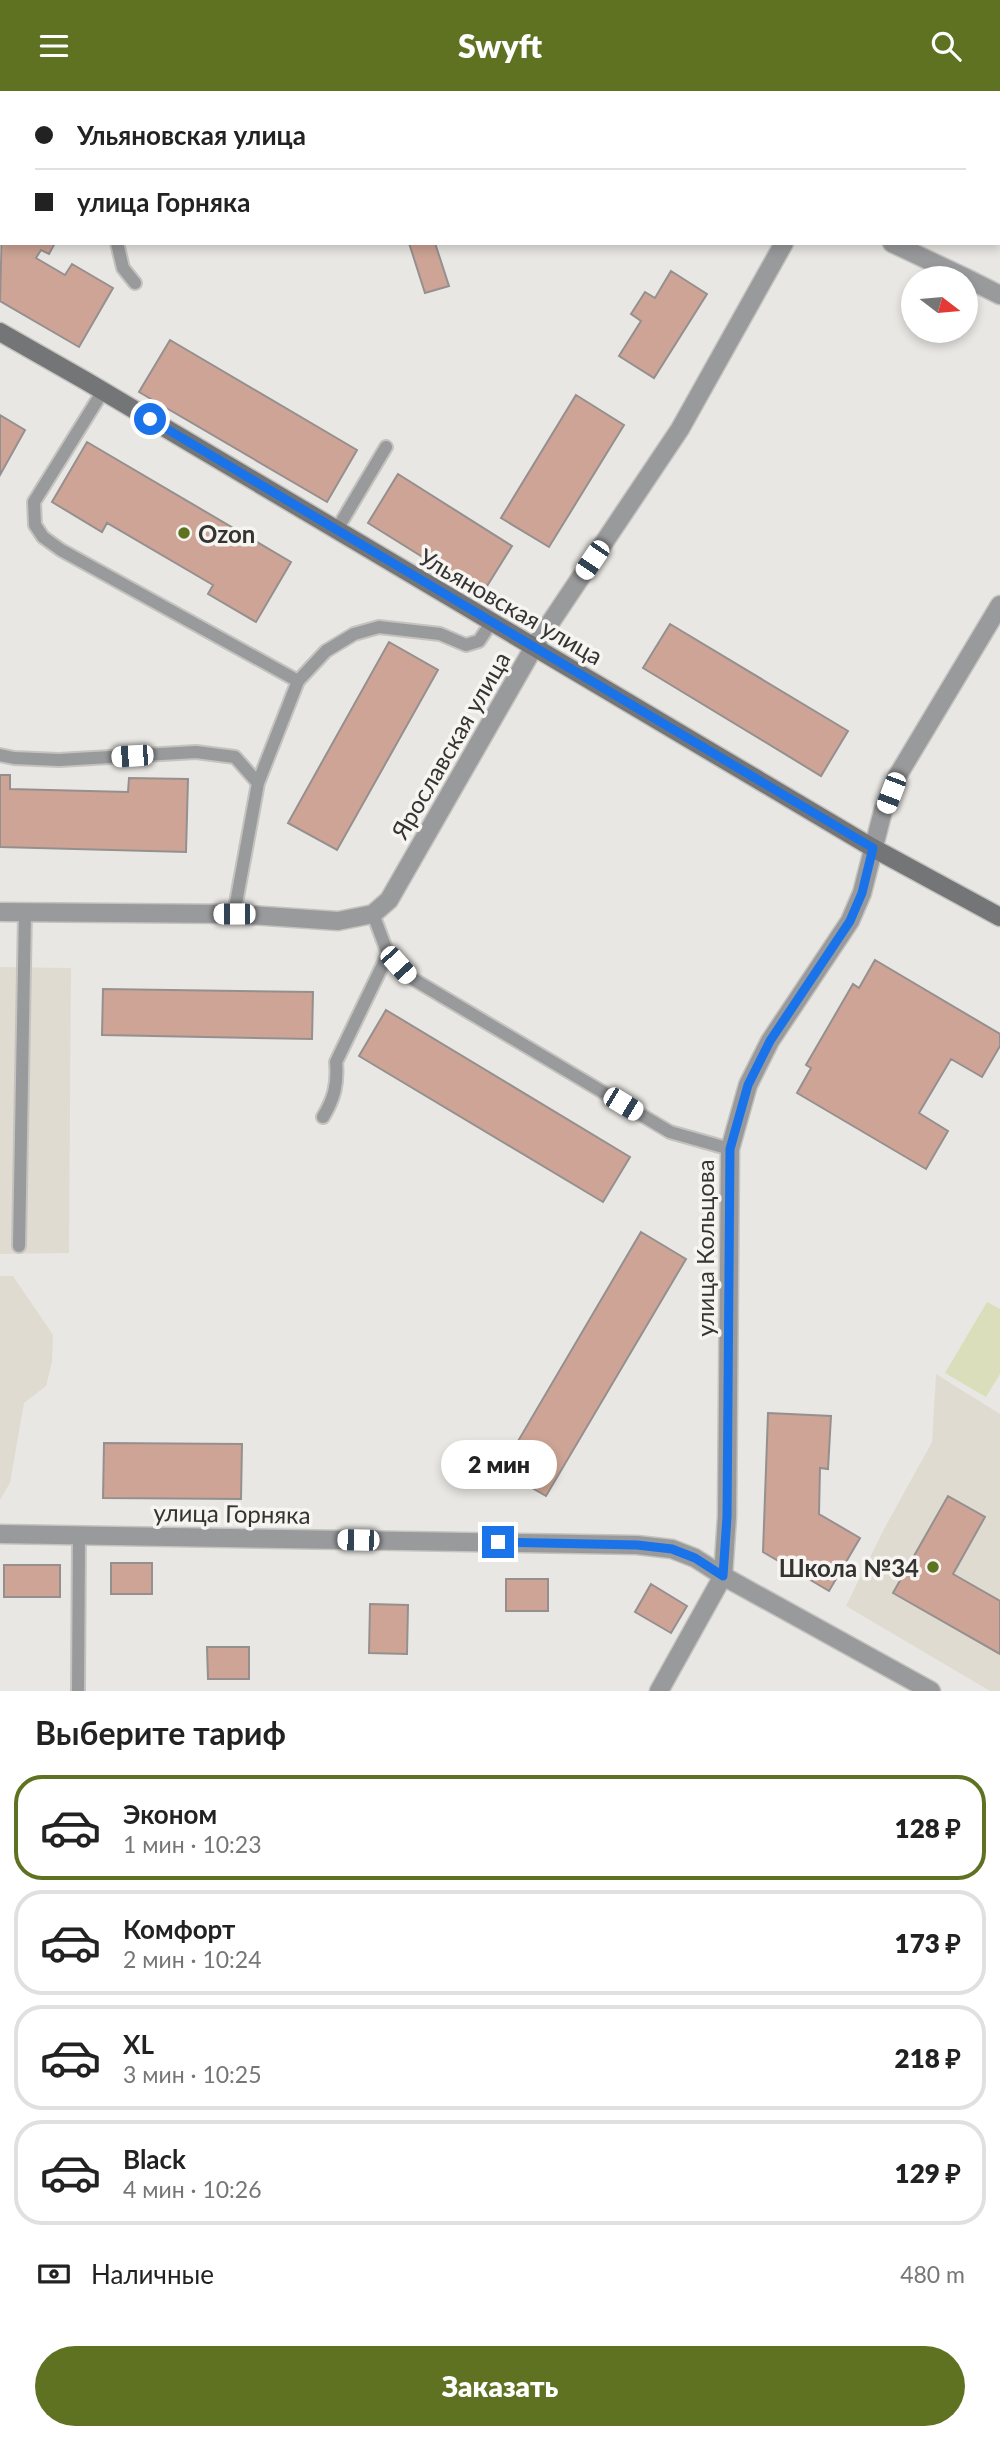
<!DOCTYPE html>
<html lang="ru">
<head>
<meta charset="utf-8">
<style>
  body { margin:0; font-family:Lato,sans-serif; background:#f2f2f2; color:#222; height:100vh; display:flex; flex-direction:column; font-size:26px; white-space:nowrap }
  * { box-sizing:border-box; margin:0 }
  p { font-size:23px; color:#767676 }
  .icon { flex:none; width:38px; height:38px; fill:none; stroke:currentColor; stroke-width:2; stroke-linecap:round; stroke-linejoin:round }
  .map { position:relative; height:1600px; overflow:hidden }
  .side { display:flex; flex-direction:column; background:#fff; flex:1 }
  .side>* { flex:none }
  .guide { position:absolute; left:0px; top:0px; width:1001px; height:154px; box-shadow:0 4px 10px #0003; display:grid; align-content:center; height:154px; padding:0 35px; background:#fff }
  .needle { width:46px; rotate:106deg }
  .fabs { position:absolute; left:901px; top:175px; display:grid; gap:14px }
  .fabs a { display:grid; place-items:center; width:77px; height:77px; border-radius:50%; background:#fff; box-shadow:0 4px 10px #0003; font-size:35px }
  .end { position:absolute; width:32px; height:32px; margin:-16px; border:9px solid #1a73e8; background:#fff; box-shadow:0 0 0 4px #fff }
  .from { border-radius:50% }
  .bubble { position:absolute; height:49px; border-radius:24px; background:#fff; box-shadow:0 4px 10px #0003; font-size:23px; font-weight:800; line-height:49px; text-align:center }
  .car { position:absolute; width:21px; height:42px; margin:-21px -10px; border-radius:9px; box-shadow:0 0 5px 2px #0007; background:linear-gradient(#fff 24%,#345 0 40%,#fff 0 76%,#345 0 86%,#fff 0) }
  .guide b { display:flex; align-items:center; gap:24px; height:66px; font-size:26px }
  .guide b+b { border-top:2px solid #e0e0e0 }
  .guide i { width:18px; height:18px; background:#222 }
  ul { padding:0; list-style:none }
  li { display:flex; align-items:center; gap:21px; height:105px; margin:0 14px 10px; padding:0 21px; border:4px solid #e0e0e0; border-radius:28px }
  li div { flex:1 }
  li b { display:block; font-size:26px }
  li em { font-style:normal; font-weight:800 }
  li.current { border-color:#5e7221 }
  li>.icon { width:63px; height:63px; stroke-width:1.5 }
  h2 { padding:0 35px; font-size:32px; line-height:84px }
  .pay { display:flex; align-items:center; gap:18px; height:77px; padding:0 35px; font-size:26px }
  .pay p { margin-inline-start:auto }
  .button { display:flex; gap:14px; margin-top:auto; padding:14px 35px }
  .button a { flex:1; height:80px; border-radius:42px; background:#5e7221; color:#fff; font-size:28px; font-weight:800; line-height:80px; text-align:center }
  header { display:flex; justify-content:space-between; align-items:center; height:91px; padding:0 35px; background:#5e7221; color:#fff; font-size:32px; font-weight:800 }
  .map>svg:first-child { display:block }
</style>
</head>
<body>
<header><svg class="icon" aria-label="menu" viewBox="0 0 24 24"><path d="M4 6h16M4 12h16M4 18h16"/></svg>Swyft<svg class="icon" aria-label="search" viewBox="0 0 24 24"><circle cx="10" cy="10" r="6"/><path d="M15 15l6 6"/></svg></header>
<div class="map">
<svg width="1000" height="1600" viewBox="0 0 1000 1600">
  <rect width="100%" height="100%" fill="#e9e7e3"/>
  <path fill="#e0dbd0" d="M0,876L71,877L69,1162L0,1163Z
    M0,1185H13L53,1244L52,1271L46,1295L24,1312L10,1392L0,1409Z
    M936,1283L1000,1323V1600H990L846,1515L884,1438L932,1351Z"/>
  <path fill="#dbdebb" d="M987,1211L1000,1218V1283L986,1306L945,1282Z"/>
  <path fill="#cda495" stroke="#95908f" stroke-width="2" d="M2,133V152H55L49,163L41,159L36,167L65,184L72,173L113,197L79,256L0,210Z
    M409,152H435L449,195L425,202Z
    M671,180L707,203L654,287L619,265L641,230L631,223L645,201L655,207Z
    M170,249L357,359L327,411L139,301Z
    M576,304L624,334L549,456L501,427Z
    M0,324L25,339L0,384Z
    M87,351L291,471L256,531L208,503L213,494L107,432L102,441L52,411Z
    M398,383L512,455L482,503L368,432Z
    M670,533L848,640L821,685L643,577Z
    M389,551L438,579L337,759L288,732Z
    M0,684H10V698L128,701L129,687L188,688L186,761L0,756Z
    M875,869L1000,943V955L982,986L951,968L919,1022L948,1040L926,1078L797,1002L811,977L806,974L853,893L859,897Z
    M103,898L313,901L312,948L102,944Z
    M386,919L630,1066L603,1111L359,965Z
    M641,1141L686,1168L546,1405L501,1379Z
    M768,1322L831,1325L828,1378L820,1377L819,1423L860,1447L829,1500L763,1461Z
    M104,1352L242,1353L241,1408L103,1407Z
    M948,1405L985,1426L953,1483L1000,1510V1563L893,1502Z
    M111,1472H152V1503H111Z
    M4,1474H60V1506H4Z
    M506,1488H548V1520H506Z
    M651,1493L687,1515L671,1542L635,1521Z
    M370,1513L408,1514L407,1563L369,1562Z
    M207,1556H249V1588H208Z"/>
  <g fill="none" stroke-linecap="round" stroke-linejoin="round">
    <defs>
      <path id="service" d="M425,2V0
        M117,152L123,177L135,192
        M103,300L34,411L35,434L43,446L61,459L298,590
        M336,440L386,356
        M0,664L14,667L59,669L196,661L235,666L258,692
        M234,823L258,692L298,590L326,560L354,543L379,536L440,543L466,554L479,550L491,532
        M373,823L388,863L408,885L670,1041L730,1058
        M323,1026C334,1008 338,993 336,971L388,863
        M19,1155L25,821
        M78,1600L79,1444"/>
      <path id="minor" d="M50,2L51,0
        M875,2L876,0
        M0,83L2,80
        M892,152L966,187
        M966,187L1000,204
        M0,821L234,823L338,830L373,823L389,809L534,556L680,338L784,152
        M0,1443L637,1454L672,1458L695,1467L723,1485L931,1600
        M659,1600L723,1485L727,1426L730,1058L748,994L770,950L850,830L862,802L883,720L898,684L1000,514"/>
      <path id="secondary" d="M0,241L86,290L873,757L1000,826"/>
    </defs>
    <use href="#service" stroke="#c5c3c0" stroke-width="16"/>
    <use href="#minor" stroke="#c5c3c0" stroke-width="21"/>
    <use href="#secondary" stroke="#c5c3c0" stroke-width="21"/>
    <use href="#service" stroke="#999a9c" stroke-width="12"/>
    <use href="#minor" stroke="#999a9c" stroke-width="18"/>
    <use href="#secondary" stroke="#747577" stroke-width="18"/>
  </g>
  <g fill="none" stroke-linecap="round" stroke-linejoin="round">
    <path stroke="#1a73e8" stroke-width="9" d="M150,328L873,757L862,802L850,830L770,950L748,994L730,1058L727,1426L723,1485L695,1467L672,1458L637,1454L498,1451"/>
  </g>
  <g fill="#5e7221" stroke="#f7f5f1" stroke-width="2.5">
    <circle cx="184" cy="442" r="7"/>
    <circle cx="933" cy="1476" r="7"/>
  </g>
  <g text-anchor="middle" dominant-baseline="central" stroke-width="7" stroke-linejoin="round" paint-order="stroke">
    <g font-size="24" font-weight="bold" fill="#353433" stroke="#f7f5f1" text-anchor="start">
      <text x="198" y="442">Ozon</text>
      <text x="919" y="1476" text-anchor="end">Школа №34</text>
    </g>
    <g font-size="24" fill="#353433" stroke="#f7f5f1">
      <text transform="translate(511 515) rotate(30)">Ульяновская улица</text>
      <text transform="translate(450 654) rotate(-60)">Ярославская улица</text>
      <text transform="translate(704 1157) rotate(-90)">улица Кольцова</text>
      <text transform="translate(232 1422) rotate(1)">улица Горняка</text>
    </g>
  </g>
</svg>
<div class="fabs">
<a><svg class="needle" viewBox="-14 -14 28 28"><path d="M0-13l5 13h-10z" fill="#e53935"/><path d="M0 13l5-13h-10z" fill="#767676"/></svg></a>
</div>
<i class="end from" style="left:150px;top:328px"></i>
<i class="end" style="left:498px;top:1451px"></i>
<div class="bubble" style="left:441px;top:1349px;width:116px">2 мин</div>
<i class="car" style="left:592px;top:469px;rotate:214deg"></i>
<i class="car" style="left:132px;top:665px;rotate:266deg"></i>
<i class="car" style="left:891px;top:702px;rotate:201deg"></i>
<i class="car" style="left:234px;top:823px;rotate:270deg"></i>
<i class="car" style="left:398px;top:874px;rotate:138deg"></i>
<i class="car" style="left:623px;top:1013px;rotate:121deg"></i>
<i class="car" style="left:358px;top:1449px;rotate:271deg"></i>
<div class="guide">
<b><i class="from"></i>Ульяновская улица</b>
<b><i></i>улица Горняка</b>
</div>
</div>
<section class="side">
<h2>Выберите тариф</h2>
<ul>
<li class="current"><svg class="icon" aria-label="car" viewBox="0 0 24 24"><path d="M5 17H2v-5l4-1 3-4h7l3 4 3 1v5h-3M9 17h6M6 11h13"/><circle cx="7" cy="17" r="2"/><circle cx="17" cy="17" r="2"/></svg><div><b>Эконом</b><p>1 мин · 10:23</p></div><em>128 ₽</em></li>
<li><svg class="icon" aria-label="car" viewBox="0 0 24 24"><path d="M5 17H2v-5l4-1 3-4h7l3 4 3 1v5h-3M9 17h6M6 11h13"/><circle cx="7" cy="17" r="2"/><circle cx="17" cy="17" r="2"/></svg><div><b>Комфорт</b><p>2 мин · 10:24</p></div><em>173 ₽</em></li>
<li><svg class="icon" aria-label="car" viewBox="0 0 24 24"><path d="M5 17H2v-5l4-1 3-4h7l3 4 3 1v5h-3M9 17h6M6 11h13"/><circle cx="7" cy="17" r="2"/><circle cx="17" cy="17" r="2"/></svg><div><b>XL</b><p>3 мин · 10:25</p></div><em>218 ₽</em></li>
<li><svg class="icon" aria-label="car" viewBox="0 0 24 24"><path d="M5 17H2v-5l4-1 3-4h7l3 4 3 1v5h-3M9 17h6M6 11h13"/><circle cx="7" cy="17" r="2"/><circle cx="17" cy="17" r="2"/></svg><div><b>Black</b><p>4 мин · 10:26</p></div><em>129 ₽</em></li>
</ul>
<div class="pay"><svg class="icon" aria-label="cash" viewBox="0 0 24 24"><path d="M3 7h18v10H3z"/><circle cx="12" cy="12" r="2"/></svg>Наличные<p>480 m</p></div>
<div class="button"><a>Заказать</a></div>
</section>
</body>
</html>
